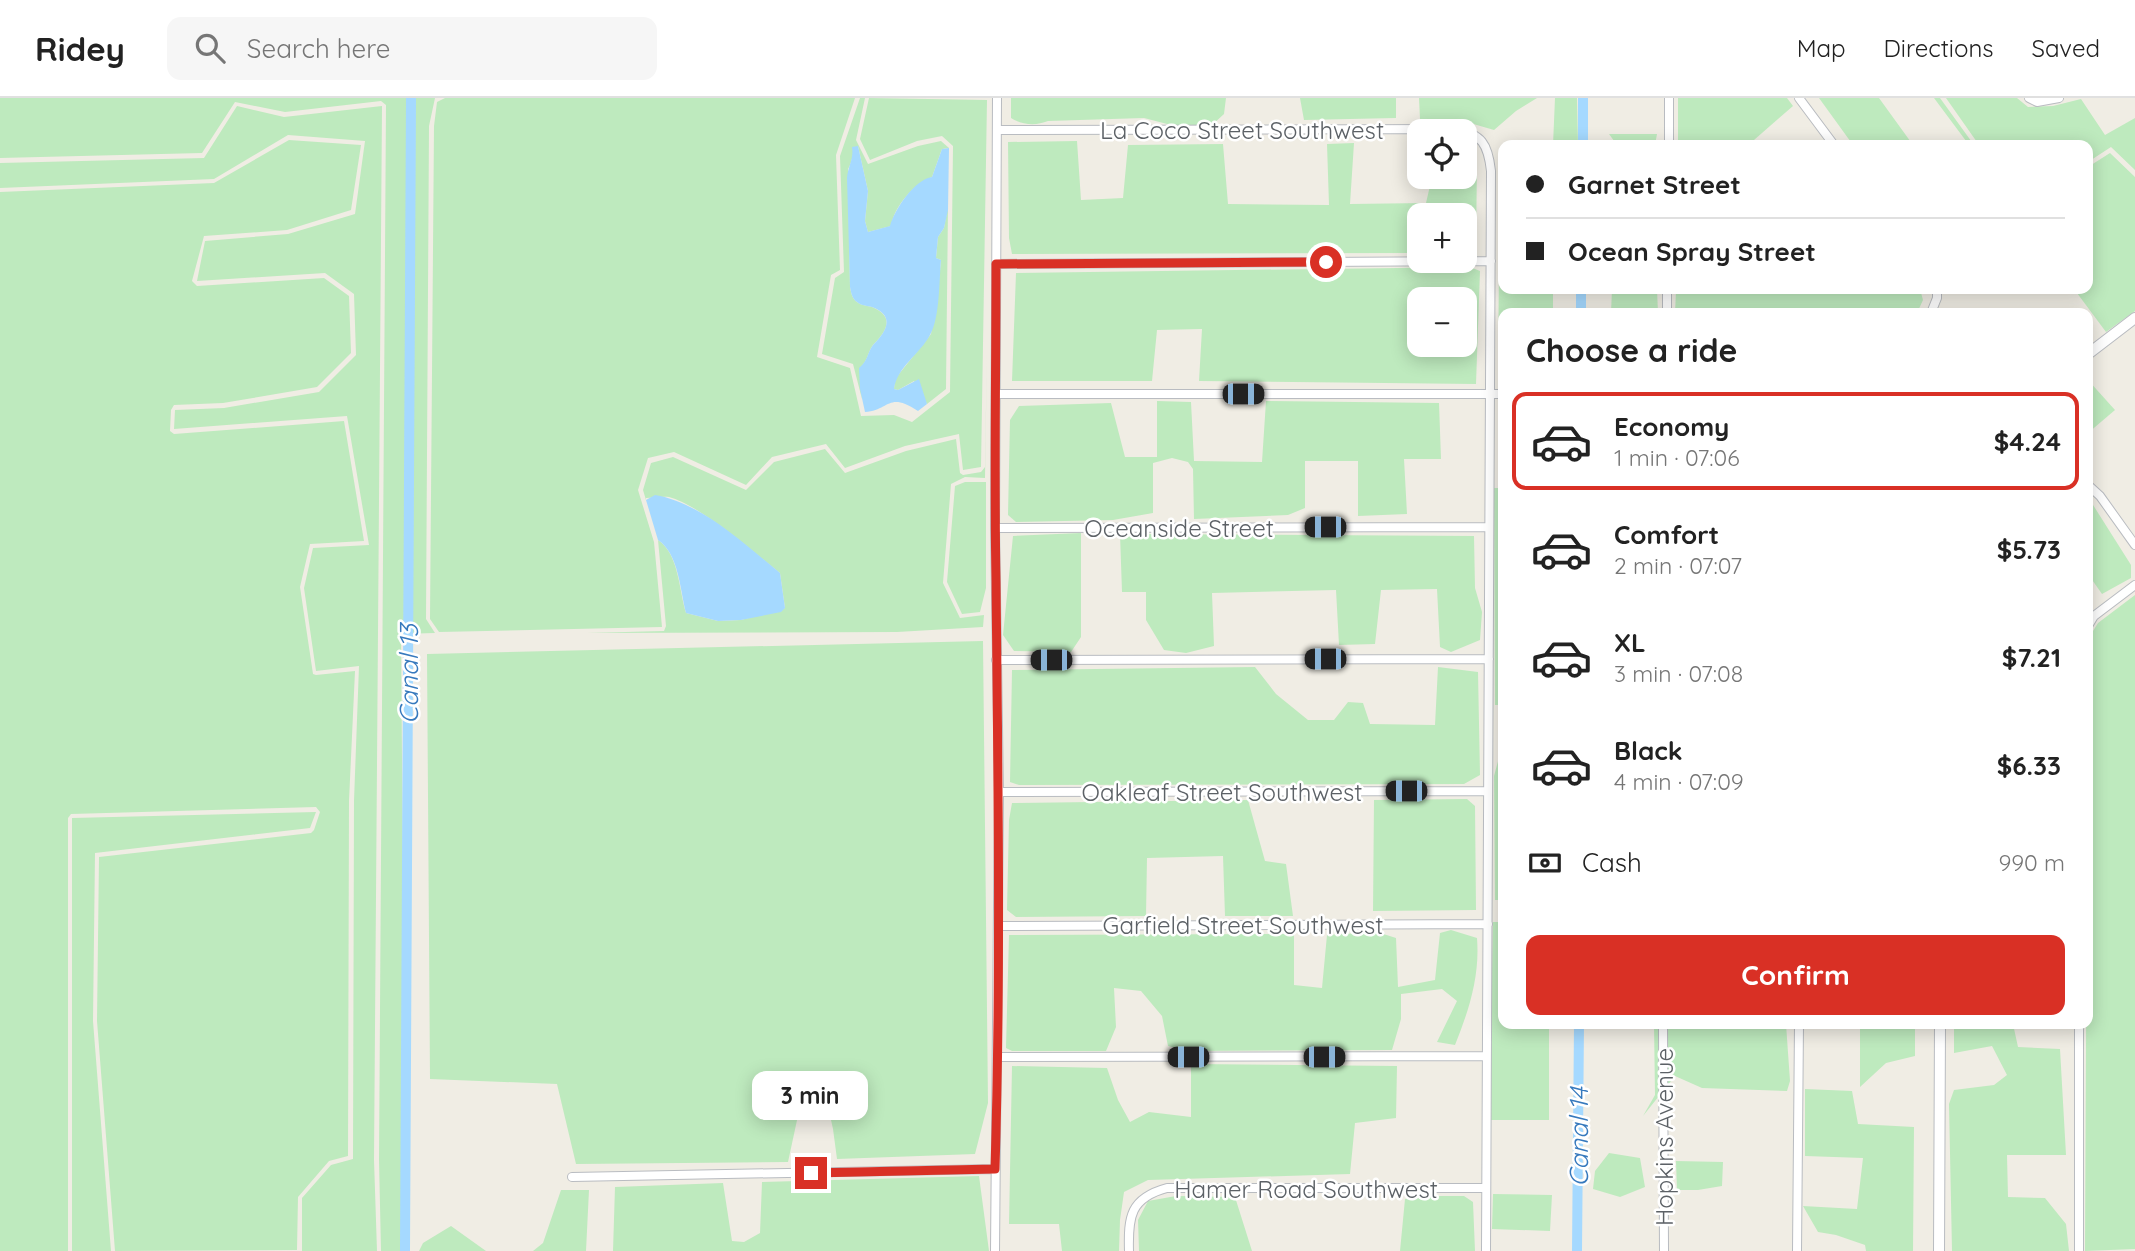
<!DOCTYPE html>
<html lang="en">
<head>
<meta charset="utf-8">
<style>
  body { margin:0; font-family:Quicksand,sans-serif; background:#f6f6f6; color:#222; height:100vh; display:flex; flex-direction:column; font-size:26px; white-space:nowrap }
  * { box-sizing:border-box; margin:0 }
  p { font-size:23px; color:#767676 }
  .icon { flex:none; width:38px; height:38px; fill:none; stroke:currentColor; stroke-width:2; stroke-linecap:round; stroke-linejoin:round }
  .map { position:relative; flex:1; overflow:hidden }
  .sheet { position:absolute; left:1498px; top:210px; width:595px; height:721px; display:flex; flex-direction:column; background:#fff; border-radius:14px; box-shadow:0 4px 18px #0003 }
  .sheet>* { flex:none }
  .guide { position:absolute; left:1498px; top:42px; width:595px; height:154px; border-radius:14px; box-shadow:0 4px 18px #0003; display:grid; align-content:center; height:154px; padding:0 28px; background:#fff }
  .fabs { position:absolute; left:1407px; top:21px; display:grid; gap:14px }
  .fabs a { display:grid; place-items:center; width:70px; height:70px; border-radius:14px; background:#fff; box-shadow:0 4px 18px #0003; font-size:35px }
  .end { position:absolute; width:32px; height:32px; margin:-16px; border:9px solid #d93025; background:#fff; box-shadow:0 0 0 4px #fff }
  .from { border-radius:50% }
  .bubble { position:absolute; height:49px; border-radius:14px; background:#fff; box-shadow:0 4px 18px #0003; font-size:23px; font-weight:700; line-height:49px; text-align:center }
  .car { position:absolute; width:21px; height:42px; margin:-21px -10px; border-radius:9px; box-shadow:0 0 5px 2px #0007; background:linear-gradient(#222 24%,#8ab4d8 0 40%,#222 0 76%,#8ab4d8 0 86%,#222 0) }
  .guide b { display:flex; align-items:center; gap:24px; height:66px; font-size:26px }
  .guide b+b { border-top:2px solid #e0e0e0 }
  .guide i { width:18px; height:18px; background:#222 }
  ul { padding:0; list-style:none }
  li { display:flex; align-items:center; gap:21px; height:98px; margin:0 14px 10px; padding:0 14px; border:4px solid transparent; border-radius:14px }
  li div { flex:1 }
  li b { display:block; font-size:26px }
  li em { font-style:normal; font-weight:700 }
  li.selected { border-color:#d93025 }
  li>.icon { width:63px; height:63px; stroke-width:1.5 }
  h2 { padding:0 28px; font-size:32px; line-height:84px }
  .pay { display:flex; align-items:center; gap:18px; height:77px; padding:0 28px; font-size:26px }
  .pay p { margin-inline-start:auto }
  .action { display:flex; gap:14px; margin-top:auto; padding:14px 28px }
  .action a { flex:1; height:80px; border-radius:14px; background:#d93025; color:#fff; font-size:28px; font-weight:700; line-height:80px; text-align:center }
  header { display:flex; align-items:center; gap:42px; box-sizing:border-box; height:98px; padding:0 35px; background:#fff; border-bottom:2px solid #e0e0e0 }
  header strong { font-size:33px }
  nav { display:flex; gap:38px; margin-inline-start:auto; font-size:24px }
  .search { width:490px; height:63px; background:#f6f6f6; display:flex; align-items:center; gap:18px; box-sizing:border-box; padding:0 24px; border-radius:14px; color:#767676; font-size:26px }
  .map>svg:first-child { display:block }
</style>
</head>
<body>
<header>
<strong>Ridey</strong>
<div class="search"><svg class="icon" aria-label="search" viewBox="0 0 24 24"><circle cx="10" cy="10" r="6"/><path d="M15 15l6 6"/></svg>Search here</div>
<nav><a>Map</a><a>Directions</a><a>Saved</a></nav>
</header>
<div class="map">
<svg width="2135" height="1153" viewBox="0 0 2135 1153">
  <rect width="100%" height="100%" fill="#f0ede4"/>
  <path fill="#beeabe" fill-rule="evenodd" d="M0,0H435L429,28L426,521L435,535L401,536L406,1153H381L379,1062L386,7L381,3L285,14L235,4L202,55L0,60Z
    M445,0H855L836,57L840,172L831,177L817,259L850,270L861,318L894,317L912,324L950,294L953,48L942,38L917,43L870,62L860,41L869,0L987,2L981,369L963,372L959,336L905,348L845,370L826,346L772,359L746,387L674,354L648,360L638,392L654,444L662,529L439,534L430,521L434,28L437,4Z
    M860,0H865L856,42L868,66L918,48L941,43L949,50L942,51L932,79C913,87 895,107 891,128L868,134L865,123L868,93L858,48C852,54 853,63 848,71L850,189C851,194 852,201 857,204C860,207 868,208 872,209C896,219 886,234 873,247C867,255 868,263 860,270L862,301L853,266L822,256L835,180L844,174L840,58Z
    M1011,0H1226L1224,16L1211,28L1171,27L1144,20L1048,23C1036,28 1022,27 1011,20Z
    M1300,0H1396V20L1304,22Z
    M1419,0H1537L1516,13L1494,32L1470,25L1420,21Z
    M1555,0H1577L1578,47H1553Z
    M1678,0H1787L1793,8L1754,42L1757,47H1678Z
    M1819,0H1879L1913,47H1853Z
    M1934,0H1940L1974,47H1969Z
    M1946,0H2017L2028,9L2053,8L2081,1L2105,37L2135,20V72L2111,49L2088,64V47H1979Z
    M237,8L284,19L382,8L374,1062L377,1153H302V1100L331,1067L353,1061L354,703L359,568L316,573L304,490L313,450L369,447L347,318L174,331L175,312L224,310L319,294L356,257L354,196L325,175L197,183L205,143L288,136L355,116L365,43L288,37L214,81L0,90V65L204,60Z
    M1609,36H1657L1655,47H1617Z
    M289,42L361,47L351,112L287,132L204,138L192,183L197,188L324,180L349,198L351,255L317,289L223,305L174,307L171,312L170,333L174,336L344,323L364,443L310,446L300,489L313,576L316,577L355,573L349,703L348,1058L329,1063L298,1099L297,1152L115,1153L97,923L99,759L311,735L314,732L320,714L316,709L71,716L68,720V1153H0V94L214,85Z
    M1077,43L1081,102L1123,100L1128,47L1223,46L1228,106L1329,107L1327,46L1354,45L1350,106L1426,105L1432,79H1465V50L1477,65L1476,147L1465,153V117H1419V155L1012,156L1009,140L1008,44Z
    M2110,55L2135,79V213L2106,234L2074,191H2088V69Z
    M948,108L946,291L927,306L914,283L898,292L894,291L895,281L931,236L940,173L941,162L936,160L938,139L944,130Z
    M1470,169L1480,173L1476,286L1199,283L1202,231L1157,232L1152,283H1012L1016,175ZM1419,201H1465V247H1419Z
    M1499,169H1503V191H1553V215H1503V287L1498,271Z
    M1612,191H1657L1658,215H1611Z
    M1735,191H1920L1923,202L1917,215H1675L1676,193L1735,196Z
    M987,249L985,380L965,379L951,386L943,485L960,520L984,517L983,529L897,534L587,535L664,533L666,528L658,442C679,456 679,492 686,515L718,523L741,522L785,510L780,475C753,454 700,407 669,399C662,398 653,400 646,400V402L643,392L651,365L673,359L746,392L774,364L825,351L845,375L906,353L956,341L960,375L963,377L981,374L985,369Z
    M2088,282L2115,312L2088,335Z
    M1157,303L1191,304L1194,363L1262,364L1266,303L1439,305L1441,361H1404L1407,416L1358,418V363H1305V410L1288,417L1194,421L1193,371L1188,364L1172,360L1153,365V415L1113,422L1016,424L1008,417L1010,322L1019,308L1111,305L1125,359H1157Z
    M965,384H986V490L980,514L962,516L947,484L955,388Z
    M1494,390H1503V607H1495Z
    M2088,399L2131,467V480L2102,496L2088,476Z
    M1081,435V539L1071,554L1014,553L1003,537L1013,438Z
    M1120,436L1474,438L1475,490L1482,514L1480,542L1451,554L1440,549L1437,491L1381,492L1375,546L1339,547L1336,492L1212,495L1214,548L1186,555L1164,552L1146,522V494H1122Z
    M2135,497V1151L2085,1153L2088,541L2098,525Z
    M983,543L988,1005L975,1056L837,1061L833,1031L825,995L802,999L788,1064L576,1066L557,986L430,981L427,556Z
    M1255,569L1276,596L1308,622H1334L1348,604L1363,605L1370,626L1435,627L1438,569L1478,574L1480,677L1464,686L1019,687L1010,684L1012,572Z
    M1503,645V802H1495L1494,678Z
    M1467,701L1475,708L1476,812L1373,813L1374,702Z
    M1248,702L1265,763L1286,766L1293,818H1225L1223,758L1147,760L1146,818L1016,819L1007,812L1009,722L1012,705Z
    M316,714L310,730L95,755L93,923L111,1153H72V720Z
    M1493,824H1503V926H1549V1022H1489Z
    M1451,832L1477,840C1480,878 1469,912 1455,947L1437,944L1457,903L1442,891L1401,896V921L1392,952L1189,953L1168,948L1162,918L1141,893L1114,890L1116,929L1106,953H1012L1006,950L1009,837L1294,836V887L1322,890L1327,837L1377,834L1396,840L1398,889L1435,882L1440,835Z
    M1654,926H1786L1790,983L1787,993L1702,990L1675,978L1643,1018L1655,997Z
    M1860,926H1915V958L1886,965L1860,989Z
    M1954,926H2013L2018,949L2060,951L2066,1057H2007L2008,1099L2045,1100L2066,1126L2069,1153H1952L1949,1006L1954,992L1994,987L2007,977L1992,948L1954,955Z
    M1191,966L1397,968L1396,1020L1355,1025L1350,1076L1148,1082L1124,1094L1120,1122L1119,1153H1062L1059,1126H1009L1012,968L1107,970L1118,1002L1130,1024L1149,1014L1191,1019Z
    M1805,991L1852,993L1858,1026L1914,1029L1913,1153H1866L1865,1147L1836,1137L1818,1134L1803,1108L1857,1111L1863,1060L1805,1058Z
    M1609,1055L1640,1060L1645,1089L1620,1099L1593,1091L1595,1073Z
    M1676,1063L1723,1064L1722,1088L1698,1092H1677Z
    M979,1078L989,1153H613L615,1089L723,1085L732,1143L744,1144L760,1135L762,1084Z
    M561,1092H589L586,1153H533L543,1145Z
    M1493,1096L1552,1097L1550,1133L1492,1131Z
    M1176,1098L1235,1099L1252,1153H1139L1138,1122L1148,1103Z
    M1420,1098H1464L1473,1104L1475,1153H1400L1405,1101Z
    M451,1128L486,1153H419L423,1145Z"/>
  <path fill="#a5d9ff" d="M858,48L868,93L865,123L868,134L890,128C894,112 915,81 932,79L942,51L949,50L948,112L944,130L938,139L936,160L941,162C939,183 940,220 930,237C920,256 897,269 894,291L898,292L919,281L927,306L918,313C888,293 890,312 865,314L860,291L859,270C868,263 867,255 873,247C886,234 896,218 872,209C867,208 860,207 857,204C852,201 851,194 850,189L847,80C848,68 854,61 852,49Z
    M655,397C702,405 744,446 780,475L785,510L781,514L741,522L718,523L686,515C680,492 679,456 658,442L646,402Z"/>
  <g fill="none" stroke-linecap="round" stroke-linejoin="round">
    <path stroke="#a5d9ff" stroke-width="10" d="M1583,47V0
      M1581,215V191
      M405,1153L411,0
      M1577,1153L1579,926"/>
    <defs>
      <path id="minor" d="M1799,0L1834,47
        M2029,0L2037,4L2059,0
        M997,32L1455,31C1482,36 1488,46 1491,73L1486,1153
        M1669,47V0
        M996,166L1491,163
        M1667,215V191
        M1931,215L1937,200V191
        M996,296H1503
        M2088,387L2100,398L2135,447
        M995,430L1489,429
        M2088,528L2094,518L2135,487
        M996,562L1489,561
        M999,694L1488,693
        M998,828L1488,826
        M1663,926L1664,1153
        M999,959L1486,958
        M572,1079L995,1071
        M995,1153L999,694L995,430L997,0
        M1129,1153C1128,1119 1130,1100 1167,1090H1486
        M1797,1153L1799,926
        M2079,1153V926"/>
      <path id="tertiary" d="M2088,256L2135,220
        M1939,1153L1940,926"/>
    </defs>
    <use href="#minor" stroke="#b9bcc1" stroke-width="10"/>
    <use href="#tertiary" stroke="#b9bcc1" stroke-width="12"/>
    <use href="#minor" stroke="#fff" stroke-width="8"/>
    <use href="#tertiary" stroke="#fff" stroke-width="10"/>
  </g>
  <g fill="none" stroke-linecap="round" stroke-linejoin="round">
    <path stroke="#d93025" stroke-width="9" d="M811,1075L995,1071C1001,875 998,679 996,483C994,378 996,272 996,166L1326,164"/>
  </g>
  <g text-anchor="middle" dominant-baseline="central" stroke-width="5" stroke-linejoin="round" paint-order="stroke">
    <g font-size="24" fill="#5c6166" stroke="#fff">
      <text x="1242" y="32">La Coco Street Southwest</text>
      <text x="1179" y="430">Oceanside Street</text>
      <text x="1222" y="694">Oakleaf Street Southwest</text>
      <text x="1243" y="827">Garfield Street Southwest</text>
      <text transform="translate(1664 1039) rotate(-90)">Hopkins Avenue</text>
      <text x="1306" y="1091">Hamer Road Southwest</text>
    </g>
    <g font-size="26" font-style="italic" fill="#3679bd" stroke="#fff">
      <text transform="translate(408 576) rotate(-90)">Canal 13</text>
      <text transform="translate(1578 1039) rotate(-90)">Canal 14</text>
    </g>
  </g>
</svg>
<div class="fabs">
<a><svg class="icon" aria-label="locate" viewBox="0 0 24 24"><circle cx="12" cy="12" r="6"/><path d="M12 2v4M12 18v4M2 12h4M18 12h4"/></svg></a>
<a>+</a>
<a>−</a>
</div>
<i class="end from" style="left:1326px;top:164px"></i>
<i class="end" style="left:811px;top:1075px"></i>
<div class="bubble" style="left:752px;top:973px;width:116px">3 min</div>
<i class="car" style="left:1243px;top:296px;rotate:90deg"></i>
<i class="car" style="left:1325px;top:429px;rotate:270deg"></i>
<i class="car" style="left:1325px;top:561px;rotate:270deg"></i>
<i class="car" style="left:1051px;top:562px;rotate:270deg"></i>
<i class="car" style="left:1406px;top:693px;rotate:270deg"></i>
<i class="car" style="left:1188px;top:959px;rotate:270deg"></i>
<i class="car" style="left:1324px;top:959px;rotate:90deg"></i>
<div class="guide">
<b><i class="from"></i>Garnet Street</b>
<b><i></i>Ocean Spray Street</b>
</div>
<section class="sheet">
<h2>Choose a ride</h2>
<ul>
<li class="selected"><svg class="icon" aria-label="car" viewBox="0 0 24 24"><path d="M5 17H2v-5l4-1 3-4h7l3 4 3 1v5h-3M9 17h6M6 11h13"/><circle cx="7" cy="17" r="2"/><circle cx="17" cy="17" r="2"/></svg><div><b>Economy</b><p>1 min · 07:06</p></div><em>$4.24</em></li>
<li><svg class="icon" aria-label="car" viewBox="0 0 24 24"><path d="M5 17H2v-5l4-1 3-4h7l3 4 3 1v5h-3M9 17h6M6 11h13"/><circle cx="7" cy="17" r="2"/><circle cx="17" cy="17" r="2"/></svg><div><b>Comfort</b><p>2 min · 07:07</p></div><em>$5.73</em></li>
<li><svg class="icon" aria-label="car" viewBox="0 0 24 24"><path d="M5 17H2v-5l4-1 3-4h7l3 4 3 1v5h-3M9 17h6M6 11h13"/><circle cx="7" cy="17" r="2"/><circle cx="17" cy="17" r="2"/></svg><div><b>XL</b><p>3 min · 07:08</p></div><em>$7.21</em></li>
<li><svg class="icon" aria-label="car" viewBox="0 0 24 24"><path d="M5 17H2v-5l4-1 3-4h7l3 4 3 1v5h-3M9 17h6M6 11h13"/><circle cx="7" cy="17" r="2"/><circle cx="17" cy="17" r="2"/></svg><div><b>Black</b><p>4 min · 07:09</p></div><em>$6.33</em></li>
</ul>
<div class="pay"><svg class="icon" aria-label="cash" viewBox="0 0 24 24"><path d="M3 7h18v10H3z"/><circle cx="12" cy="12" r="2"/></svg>Cash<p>990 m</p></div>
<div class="action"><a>Confirm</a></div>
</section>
</div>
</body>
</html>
